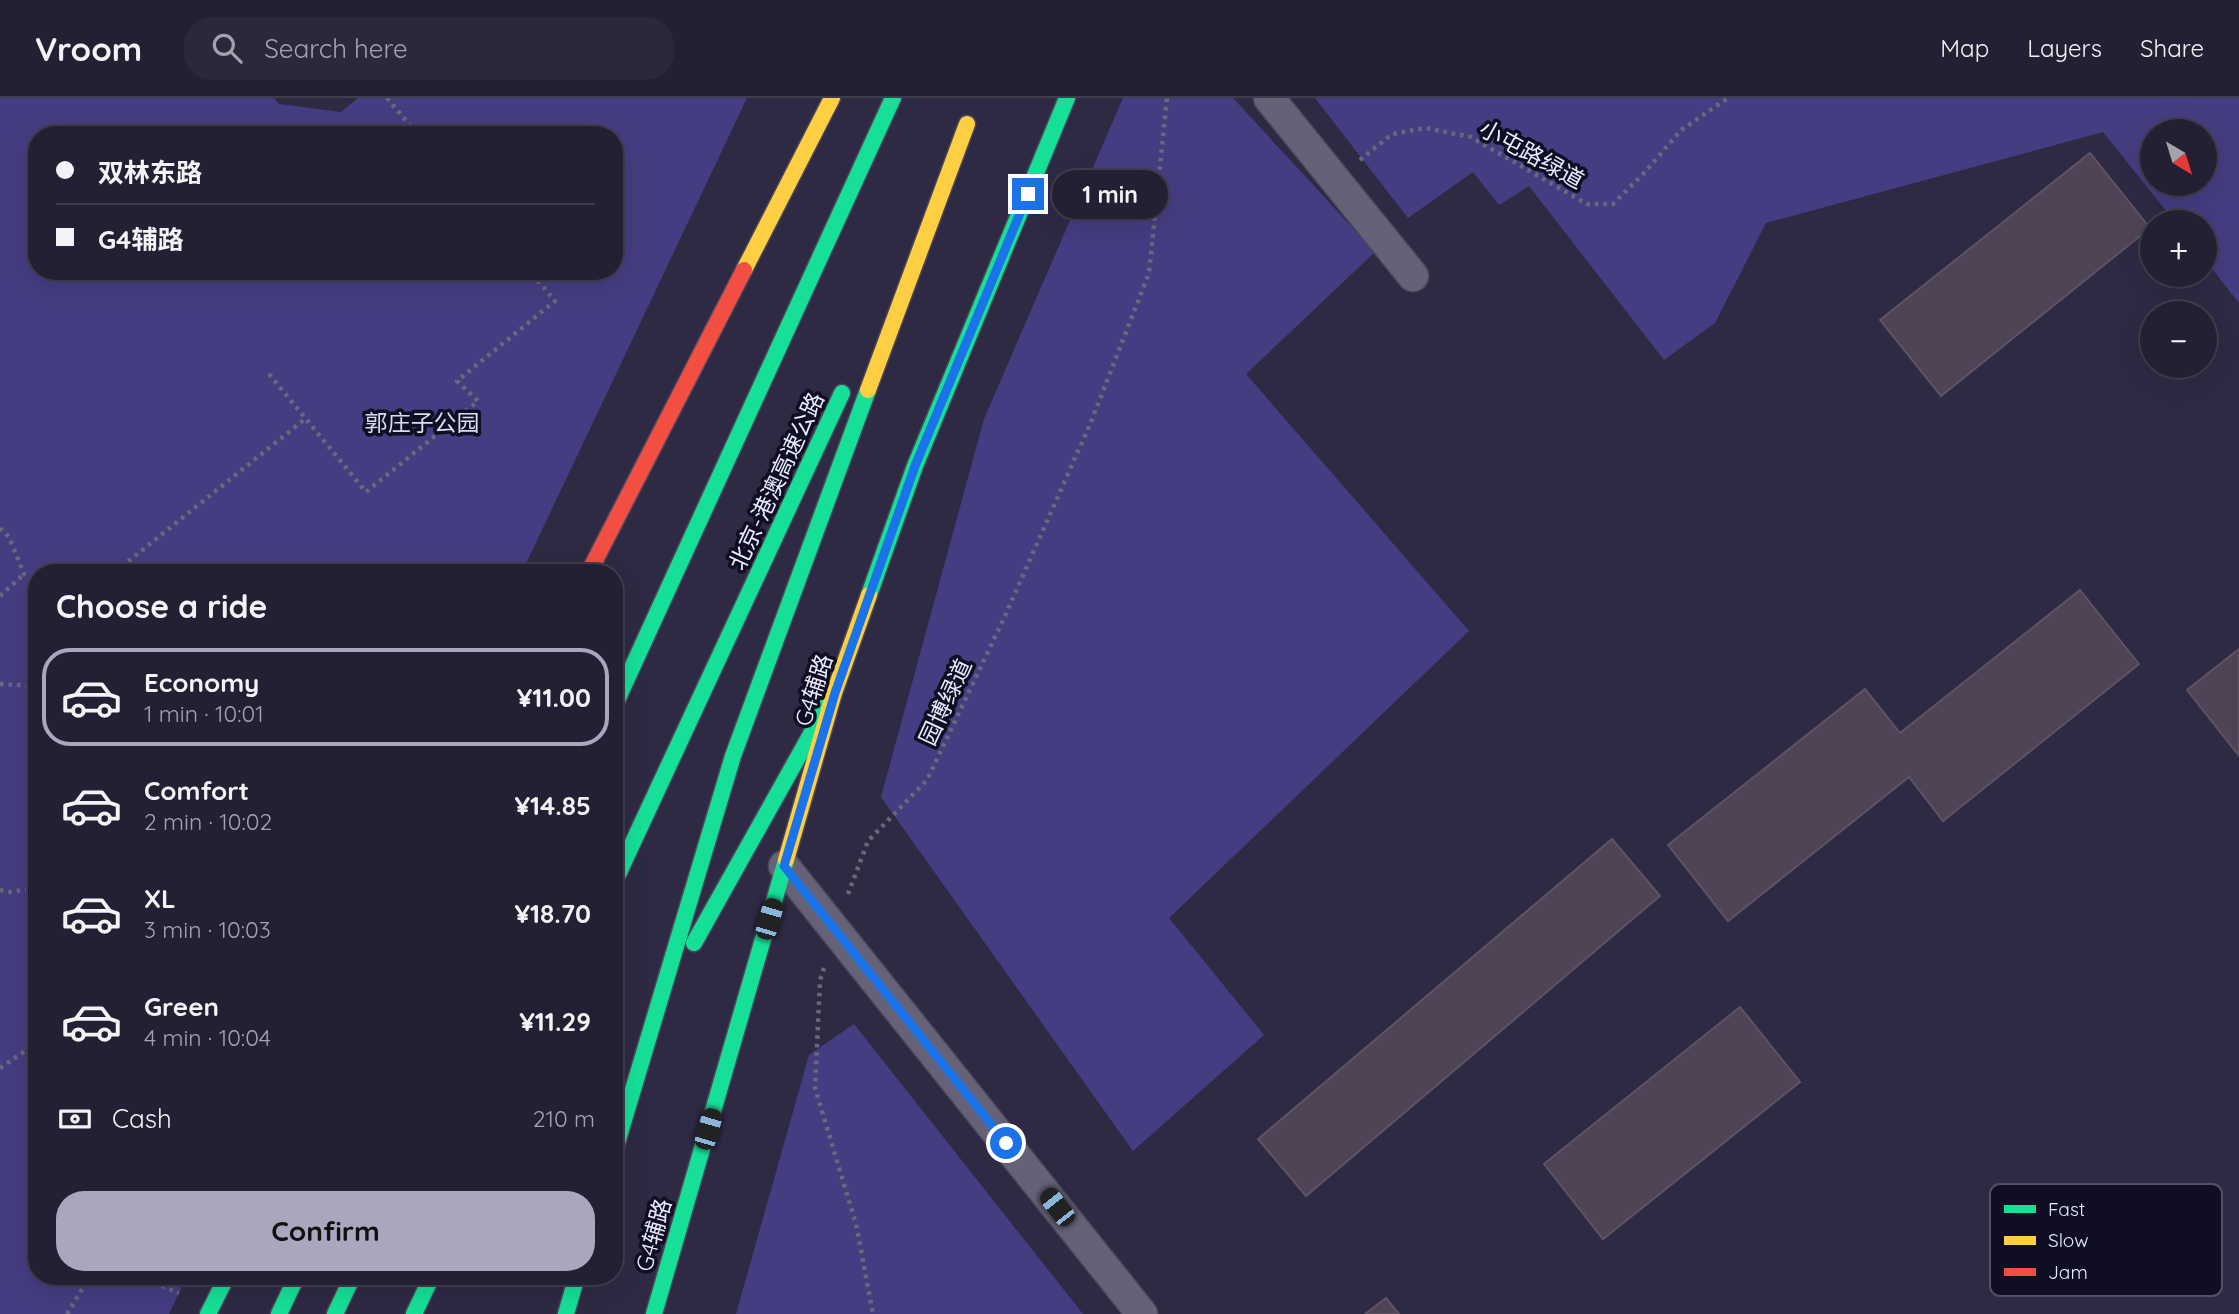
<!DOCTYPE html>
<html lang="en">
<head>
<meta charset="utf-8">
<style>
  body { margin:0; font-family:Quicksand,"Noto Sans SC",sans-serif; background:#2b283b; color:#f1f3f6; height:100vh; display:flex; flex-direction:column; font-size:26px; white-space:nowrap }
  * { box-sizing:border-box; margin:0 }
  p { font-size:23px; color:#a3a3ac }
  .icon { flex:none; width:38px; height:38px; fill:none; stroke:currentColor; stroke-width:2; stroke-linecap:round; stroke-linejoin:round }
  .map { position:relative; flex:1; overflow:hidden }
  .panel { position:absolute; left:28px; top:466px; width:595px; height:721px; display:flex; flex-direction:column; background:#232033; border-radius:28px; box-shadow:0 7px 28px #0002,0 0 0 2px #403e4e }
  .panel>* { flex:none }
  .hud { position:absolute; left:28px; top:28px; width:595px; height:154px; border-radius:28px; box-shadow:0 7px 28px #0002,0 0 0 2px #403e4e; display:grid; align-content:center; height:154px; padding:0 28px; background:#232033 }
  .needle { width:46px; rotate:142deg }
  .fabs { position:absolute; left:2140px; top:21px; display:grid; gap:14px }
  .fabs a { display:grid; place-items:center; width:77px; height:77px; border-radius:50%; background:#232033; box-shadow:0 7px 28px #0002,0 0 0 2px #403e4e; font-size:35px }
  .end { position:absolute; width:32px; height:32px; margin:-16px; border:9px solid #1a73e8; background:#fff; box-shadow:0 0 0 4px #fff }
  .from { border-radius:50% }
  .bubble { position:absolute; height:49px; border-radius:24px; background:#232033; box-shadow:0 7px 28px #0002,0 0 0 2px #403e4e; font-size:23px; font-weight:700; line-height:49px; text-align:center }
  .car { position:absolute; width:21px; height:42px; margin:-21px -10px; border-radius:9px; box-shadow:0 0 5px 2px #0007; background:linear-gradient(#222 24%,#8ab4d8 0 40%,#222 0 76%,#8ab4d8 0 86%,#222 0) }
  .hud b { display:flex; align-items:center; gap:24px; height:66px; font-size:26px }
  .hud b+b { border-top:2px solid #403e4e }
  .hud i { width:18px; height:18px; background:#f1f3f6 }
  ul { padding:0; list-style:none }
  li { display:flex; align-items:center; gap:21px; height:98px; margin:0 14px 10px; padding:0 14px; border:4px solid transparent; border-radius:28px }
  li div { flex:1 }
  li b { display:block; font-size:26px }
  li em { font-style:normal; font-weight:700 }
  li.selected { border-color:#a9a7bd }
  li>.icon { width:63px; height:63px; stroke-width:1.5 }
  h2 { padding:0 28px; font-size:32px; line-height:84px }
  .pay { display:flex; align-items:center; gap:18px; height:77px; padding:0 28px; font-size:26px }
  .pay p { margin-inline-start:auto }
  .primary-button { display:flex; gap:14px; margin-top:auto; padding:14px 28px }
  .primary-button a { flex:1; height:80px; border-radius:28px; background:#a9a7bd; color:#111; font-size:28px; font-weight:700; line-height:80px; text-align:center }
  header { display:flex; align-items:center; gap:42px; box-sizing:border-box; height:98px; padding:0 35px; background:#232033; border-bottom:2px solid #403e4e }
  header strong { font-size:33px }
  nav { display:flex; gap:38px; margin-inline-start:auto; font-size:24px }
  .search { width:490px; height:63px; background:#2b283b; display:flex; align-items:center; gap:18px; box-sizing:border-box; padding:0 24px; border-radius:28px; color:#a3a3ac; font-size:26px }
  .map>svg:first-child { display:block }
</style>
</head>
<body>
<header>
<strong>Vroom</strong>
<div class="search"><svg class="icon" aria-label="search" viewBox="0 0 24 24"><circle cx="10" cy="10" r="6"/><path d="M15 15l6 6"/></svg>Search here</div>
<nav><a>Map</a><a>Layers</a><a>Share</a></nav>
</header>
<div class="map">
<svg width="2239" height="1216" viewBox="0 0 2239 1216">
  <rect width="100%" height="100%" fill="#2f2a44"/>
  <path fill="#453d81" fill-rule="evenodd" d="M0,0H274L279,6L341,14L358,0H747L522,474H37V1178H187L169,1216H0ZM37,37H614V173H37Z
    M1123,0H1233L1375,154L1246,276L1469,533L1169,820L1264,937L1133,1053L881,699L984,321Z
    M1315,0H2239V205L2205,162V124H2175L2103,34L1766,125L1715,225L1664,262L1529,88L1499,107L1473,74L1408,120ZM2205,33V86H2152V33Z
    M854,926L1083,1216H736L809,957Z"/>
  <path fill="#4f4456" stroke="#5e5364" stroke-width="2" d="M2090,55L2150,130L1941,298L1880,222Z
    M2080,492L2139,566L1943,723L1909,679L1728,823L1668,747L1865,591L1900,635Z
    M2239,551V658L2187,592Z
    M1612,741L1660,798L1306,1098L1258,1041Z
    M1740,909L1800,984L1603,1141L1544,1066Z
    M1386,1200L1399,1216H1365Z"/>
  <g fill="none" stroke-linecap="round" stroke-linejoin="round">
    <defs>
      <path id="street" d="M1269,0L1413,178
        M784,768L1142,1216"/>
      <path id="fast" d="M869,497L915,368L1067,0
        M614,609L893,0
        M614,785L842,295
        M694,845L834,595
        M614,1055L733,658L868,292
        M208,1216L227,1178
        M279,1216L297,1178
        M335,1216L353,1178
        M414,1216L432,1178
        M566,1216L577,1178
        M654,1216L786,762"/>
      <path id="slow" d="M744,172L832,0
        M868,292L967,26
        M786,762L834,595L869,497"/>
      <path id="jam" d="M589,474L744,172"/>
    </defs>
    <use href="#street" stroke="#4b475c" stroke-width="33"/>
    <use href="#fast" stroke="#4b475c" stroke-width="19"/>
    <use href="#slow" stroke="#4b475c" stroke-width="19"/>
    <use href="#jam" stroke="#4b475c" stroke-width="19"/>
    <path stroke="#6a687a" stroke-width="4.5" stroke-dasharray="3.5 5" stroke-linecap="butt" d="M387,0L418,37
      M1360,62L1392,36L1426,30L1471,39L1587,106H1613L1645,74L1681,32L1728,0
      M269,276L366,394L478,303L457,283L555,203L530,173
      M0,430L9,439L24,476L37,486
      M115,474L305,321
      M0,498L24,476
      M0,586L37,588
      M0,792L10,794L37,790
      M848,796L868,743L927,682L1004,520L1091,324L1149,175L1167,0
      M824,870L820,882L815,990L856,1126L873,1216
      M0,970L25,953L37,935
      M138,1178L179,1195
      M67,1216L90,1178"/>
    <use href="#street" stroke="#656277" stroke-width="30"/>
    <use href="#fast" stroke="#16e098" stroke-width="16"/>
    <use href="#slow" stroke="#ffcf43" stroke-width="16"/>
    <use href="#jam" stroke="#f24e42" stroke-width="16"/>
  </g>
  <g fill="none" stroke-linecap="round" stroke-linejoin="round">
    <path stroke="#1a73e8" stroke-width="9" d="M1006,1045L784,768L835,595L915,368L1028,96"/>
  </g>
  <g text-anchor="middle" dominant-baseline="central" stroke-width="7" stroke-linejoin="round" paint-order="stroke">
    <g font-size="23" fill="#ebebfe" stroke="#100e23">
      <text transform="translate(1532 56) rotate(29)">小屯路绿道</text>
      <text transform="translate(776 383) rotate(-65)">北京-港澳高速公路</text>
      <text transform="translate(813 592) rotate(-72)">G4辅路</text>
      <text transform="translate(945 604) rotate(-65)">园博绿道</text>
      <text transform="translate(653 1137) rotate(-74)">G4辅路</text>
    </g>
    <g font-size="23" fill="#dbdbf2" stroke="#100e23">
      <text x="422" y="324">郭庄子公园</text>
    </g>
  </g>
  <rect x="1990" y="1086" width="232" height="112" rx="10" fill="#100e23" stroke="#525065" stroke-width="2"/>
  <rect x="2004" y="1107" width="32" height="8" fill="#16e098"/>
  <rect x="2004" y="1138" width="32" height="9" fill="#ffcf43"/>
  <rect x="2004" y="1170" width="32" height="8" fill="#f24e42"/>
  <g font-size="19" fill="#ebebfe">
    <text x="2048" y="1118">Fast</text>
    <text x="2048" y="1149">Slow</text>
    <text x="2048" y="1181">Jam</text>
  </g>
</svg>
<div class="fabs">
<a><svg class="needle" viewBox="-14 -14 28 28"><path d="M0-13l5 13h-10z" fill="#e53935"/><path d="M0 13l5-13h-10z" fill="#a3a3ac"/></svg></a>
<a>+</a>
<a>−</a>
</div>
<i class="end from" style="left:1006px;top:1045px"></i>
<i class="end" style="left:1028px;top:96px"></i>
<div class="bubble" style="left:1052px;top:72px;width:116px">1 min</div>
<i class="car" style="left:769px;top:821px;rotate:16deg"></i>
<i class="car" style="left:708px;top:1031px;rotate:16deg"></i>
<i class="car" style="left:1057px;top:1109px;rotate:322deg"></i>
<div class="hud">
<b><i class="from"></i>双林东路</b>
<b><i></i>G4辅路</b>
</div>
<section class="panel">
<h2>Choose a ride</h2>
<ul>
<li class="selected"><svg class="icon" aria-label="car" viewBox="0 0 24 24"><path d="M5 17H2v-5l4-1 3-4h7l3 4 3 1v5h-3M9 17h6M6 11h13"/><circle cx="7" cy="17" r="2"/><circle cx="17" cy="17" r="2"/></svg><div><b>Economy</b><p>1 min · 10:01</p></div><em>¥11.00</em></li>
<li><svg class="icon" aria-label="car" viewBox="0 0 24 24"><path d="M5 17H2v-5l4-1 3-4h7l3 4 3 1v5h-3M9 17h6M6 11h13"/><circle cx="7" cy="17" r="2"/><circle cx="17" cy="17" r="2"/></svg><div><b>Comfort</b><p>2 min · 10:02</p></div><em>¥14.85</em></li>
<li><svg class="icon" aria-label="car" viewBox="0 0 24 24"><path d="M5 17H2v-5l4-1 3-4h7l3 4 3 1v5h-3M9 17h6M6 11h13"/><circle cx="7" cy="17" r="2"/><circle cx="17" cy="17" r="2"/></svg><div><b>XL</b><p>3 min · 10:03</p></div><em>¥18.70</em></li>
<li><svg class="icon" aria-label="car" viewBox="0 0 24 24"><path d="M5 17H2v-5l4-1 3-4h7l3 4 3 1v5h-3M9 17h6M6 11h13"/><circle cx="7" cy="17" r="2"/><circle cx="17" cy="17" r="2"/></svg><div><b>Green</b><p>4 min · 10:04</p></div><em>¥11.29</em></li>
</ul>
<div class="pay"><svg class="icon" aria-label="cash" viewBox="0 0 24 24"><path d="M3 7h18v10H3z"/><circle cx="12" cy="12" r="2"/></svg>Cash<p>210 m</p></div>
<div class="primary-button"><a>Confirm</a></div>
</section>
</div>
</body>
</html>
